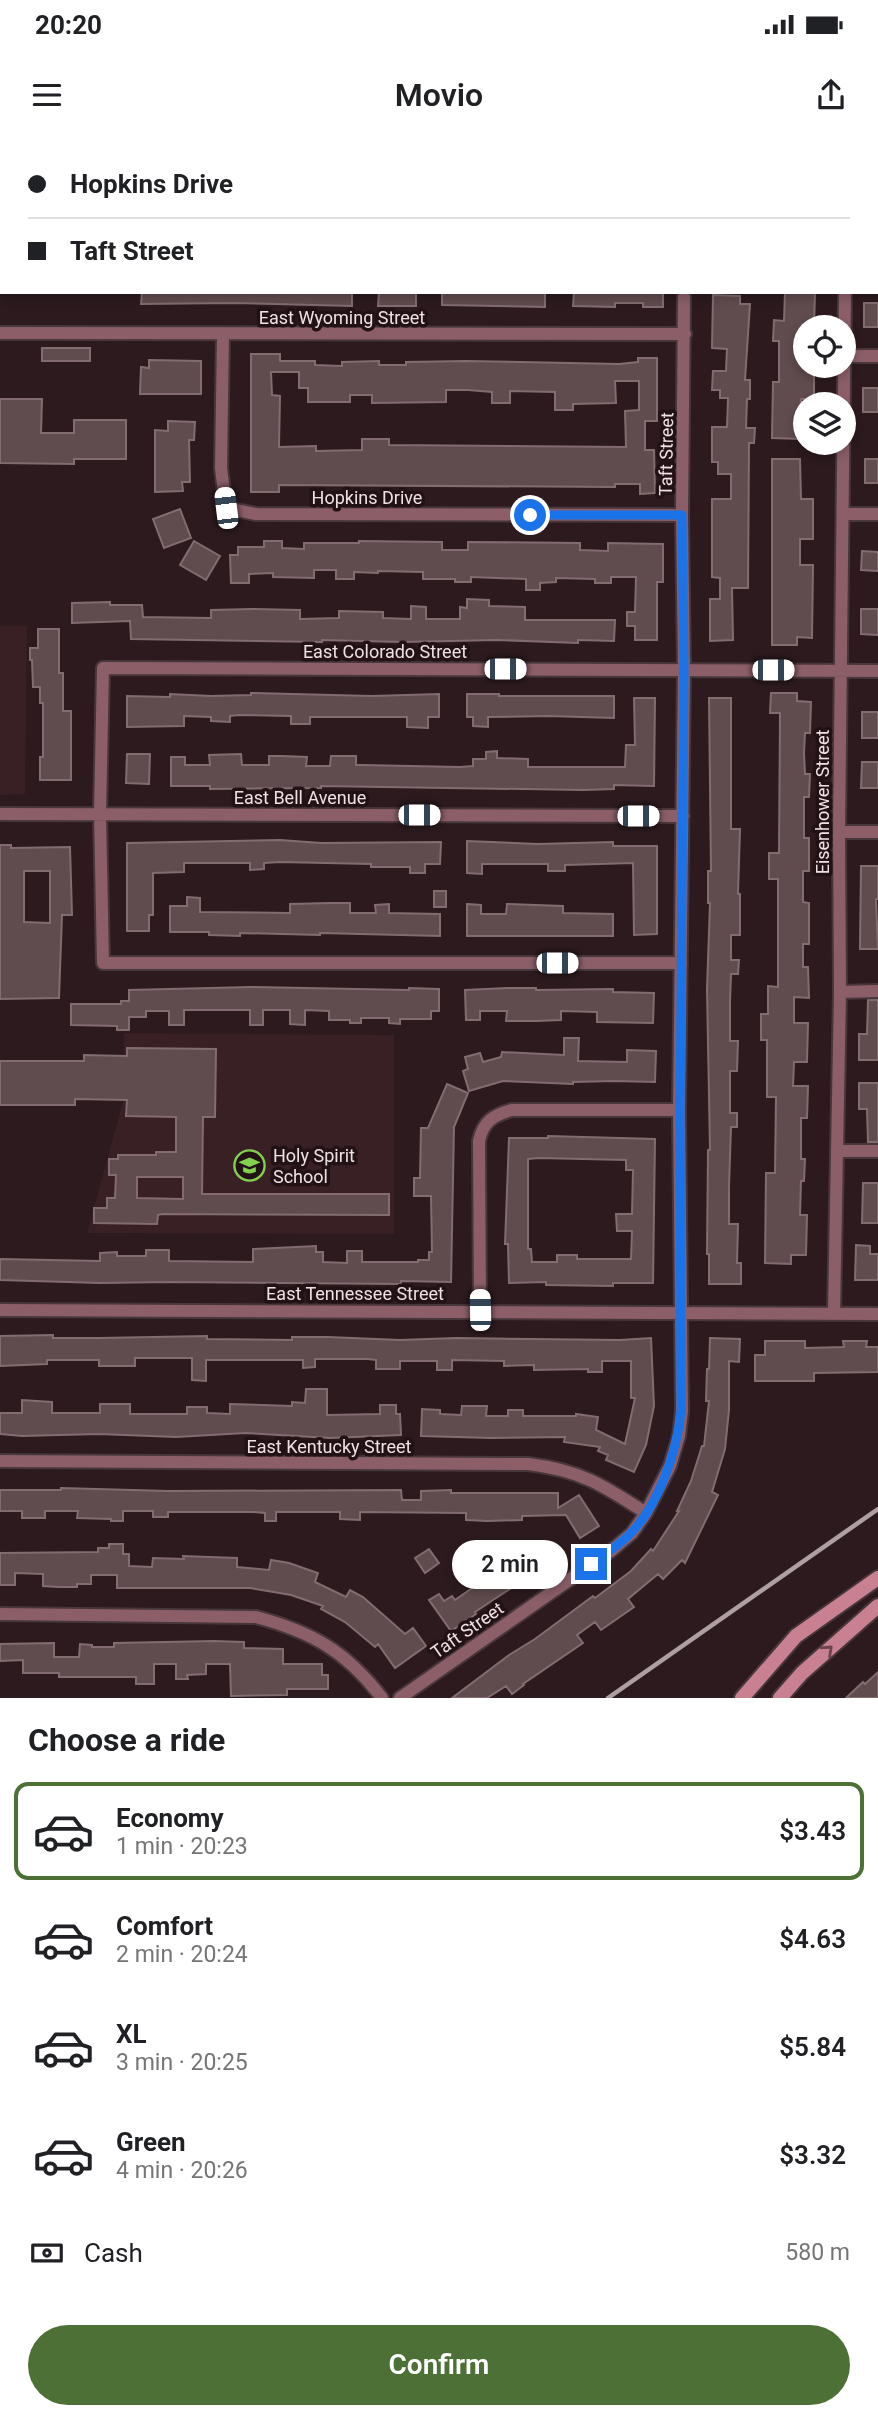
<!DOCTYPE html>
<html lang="en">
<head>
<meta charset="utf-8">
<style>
  body { margin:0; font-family:Roboto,sans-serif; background:#f2f2f2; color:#202124; height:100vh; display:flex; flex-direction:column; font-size:26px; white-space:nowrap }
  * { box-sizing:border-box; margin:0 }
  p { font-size:23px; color:#757577 }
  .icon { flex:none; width:38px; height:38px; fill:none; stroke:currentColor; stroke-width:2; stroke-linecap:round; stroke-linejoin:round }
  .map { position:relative; height:1558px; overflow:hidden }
  .drawer { display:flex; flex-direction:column; background:#fff; flex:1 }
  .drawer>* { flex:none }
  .hud { position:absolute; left:0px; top:0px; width:878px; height:154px; box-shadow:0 4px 10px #0003; display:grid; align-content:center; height:154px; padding:0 28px; background:#fff }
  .controls { position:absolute; left:793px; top:175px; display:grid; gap:14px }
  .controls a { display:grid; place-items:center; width:63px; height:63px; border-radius:50%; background:#fff; box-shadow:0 4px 10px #0003; font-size:35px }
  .end { position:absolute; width:32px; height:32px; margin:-16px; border:9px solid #1a73e8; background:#fff; box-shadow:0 0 0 4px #fff }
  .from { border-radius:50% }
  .bubble { position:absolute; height:49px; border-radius:24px; background:#fff; box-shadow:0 4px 10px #0003; font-size:23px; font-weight:600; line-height:49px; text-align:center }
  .car { position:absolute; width:21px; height:42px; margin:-21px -10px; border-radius:9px; box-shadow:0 0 5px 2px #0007; background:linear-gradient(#fff 24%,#345 0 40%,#fff 0 76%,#345 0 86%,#fff 0) }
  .hud b { display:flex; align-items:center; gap:24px; height:66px; font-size:26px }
  .hud b+b { border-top:2px solid #e0e0e0 }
  .hud i { width:18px; height:18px; background:#202124 }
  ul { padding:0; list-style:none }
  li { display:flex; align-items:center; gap:21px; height:98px; margin:0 14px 10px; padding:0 14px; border:4px solid transparent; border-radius:14px }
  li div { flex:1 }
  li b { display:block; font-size:26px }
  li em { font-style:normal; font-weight:600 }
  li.selected { border-color:#4d7037 }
  li>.icon { width:63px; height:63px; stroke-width:1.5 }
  h2 { padding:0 28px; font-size:32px; line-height:84px }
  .pay { display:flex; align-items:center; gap:18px; height:77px; padding:0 28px; font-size:26px }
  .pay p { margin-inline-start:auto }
  .action { display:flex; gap:14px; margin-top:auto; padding:14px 28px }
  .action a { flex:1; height:80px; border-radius:42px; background:#4d7037; color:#fff; font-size:28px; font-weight:600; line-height:80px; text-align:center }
  .status { display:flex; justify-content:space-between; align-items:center; height:49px; padding:0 35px; background:#fff; direction:ltr }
  .status svg { height:19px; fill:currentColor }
  header { display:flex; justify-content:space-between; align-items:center; height:91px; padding:0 28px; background:#fff; font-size:32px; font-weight:600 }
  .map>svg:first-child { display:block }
</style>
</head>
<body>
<div class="status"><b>20:20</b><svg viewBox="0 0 49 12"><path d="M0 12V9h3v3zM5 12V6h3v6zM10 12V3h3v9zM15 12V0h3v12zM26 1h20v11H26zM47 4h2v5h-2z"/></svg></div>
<header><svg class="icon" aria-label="menu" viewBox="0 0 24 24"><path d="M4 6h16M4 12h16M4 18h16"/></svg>Movio<svg class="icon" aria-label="share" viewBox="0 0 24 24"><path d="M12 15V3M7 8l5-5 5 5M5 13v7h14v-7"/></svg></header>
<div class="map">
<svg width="878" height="1558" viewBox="0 0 878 1558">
  <rect width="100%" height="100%" fill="#2c1a1e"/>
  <path fill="#392025" d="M0,486H27L25,654L0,655Z
    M124,893L394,895V1094L87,1093L124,958Z"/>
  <path fill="#604b4f" stroke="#826c70" stroke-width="2" fill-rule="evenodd" d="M142,152H352V166L232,163L141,164Z
    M379,152H416V166H378Z
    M442,152H545V167L442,165Z
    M574,152H663V167H643V163H615V167L573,166Z
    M785,152H815L814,187H805L804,190L803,222L805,226H814V259H801L800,299L772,298L773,242H779V201H773L774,180L784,181Z
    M713,155L740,156V164H750L745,240H750V259H747L746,288H755L754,303H749L748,448H732L733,500L710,501V459H720V438L712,437V359H731V334H718V322H712V287H727L728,258H720V250H712L713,231H726L727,209L712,208Z
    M864,163H878V187H864Z
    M42,208H90V221H42Z
    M251,214H280V221H315V225L342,226V222L379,221V225H406V222L466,221L619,224L638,222V218H657V281H645V310H654L655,353L640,354V344H615V347L279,345V352H251ZM271,232H299V248H308V262H350V255H372V263L446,262V250H468L492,252V263H510V251L555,252V270H573V264L616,263L615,241H639V270L625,271L626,307L389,305V299H362V310L316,311V306L279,307L280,256L272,255Z
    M149,220L201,221V254H140L141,227L149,228Z
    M863,248H878V272H863Z
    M0,259H42L41,293H74V280H126V319H74V324L0,323Z
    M168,281L195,282L194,300H189L190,342H182L183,351L155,352V290L168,291Z
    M772,319H800L801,359H813V399H800V425H813L812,498L797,497V505H772Z
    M865,319H878V343H865Z
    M180,369L191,398L164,408L153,379Z
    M194,401L220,416L206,440L180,425Z
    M264,401H282V408L304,409V403H359V401L442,402V410H468V402L580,403V410L608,411V403L663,404V442H657V500H635V486H627V472H635L636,437H611V443H595V439L556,438V442L540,443V450H526V439L471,437V442H455V439H423V432L378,431V433L354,432V439H336V430H314V438L273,437V433L249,434V443H231L230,415H238V407H264Z
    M862,411L878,412V431L861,430Z
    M467,459L489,460V466L525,467V480H615L614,501L578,500V503L498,500L402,502L322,500V502L131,499L130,481L72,483V463L110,462V465H142L143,477L211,478V470L252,469L300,470V479L339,478V471L383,472V478L411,479V466L426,467V479H460V467L467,468Z
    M861,469H878V495L861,494Z
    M38,489H59V533H63V571H71V640H40V617H43V563H40V547H33L32,520H30V508H38Z
    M251,553L372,556L439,554V577H428V588L407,587V577H310V584H291V576L239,575L230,576V582L211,581V577L184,576V586L127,587V556L170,557V554L211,556L251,555Z
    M771,553H797V561L811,562L810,593H805L804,613L805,634H810L809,657H804V698H809V731H803V762L809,763V804H803V827H808L809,858L794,857V883H808L807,922H794L793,946H808L807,978H801V1019H805L804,1041H801L800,1075H807L806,1115H791V1124L765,1123L766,1033H775L776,957H767V900H761V874H768V846L778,847V739H769V713H779L780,573H770Z
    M467,554H499V556H614V578L548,576L488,577V587L473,586V577H467Z
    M634,558H655L654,646L614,645V649L583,650L321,646V648L210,649V646H171V617H185V625H210L209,615L241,614L242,625H269V616H282L307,617L306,626H330L331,616H356V625H361L460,627L473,626V619H486V612L497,611V618L528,619V627H625L626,605H635Z
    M709,558H731V689H740L738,754H740V795H731V820H739L738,834H731L730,862V901H738L737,931H730V973H737V987H731L729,1047V1084H738L737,1123H741V1144H709V1114H707L708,1010H710L707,849L710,763H708V731H711Z
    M862,572H878V598H862Z
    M127,614H150L149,644L126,643Z
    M862,622H878V648H861Z
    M280,700L321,703L441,702L440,724H425V733H410V727H371V724L280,722L264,723V729L250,730V723H184V732L153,733V775H149V791H127V703Z
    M467,701L538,704L613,702V706H657V794L634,795L633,723L565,725V731H548V724H482V734L467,733Z
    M0,705H11V708L70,707L72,775H62L59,858L0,859ZM24,731H50V783L24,782Z
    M861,726H878V759H876L878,809H860Z
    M434,751H446V767H434Z
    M187,757L200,758V772L290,773V764L331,763H350V773H376L375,765L389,764V773L440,774V796L320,793V795L240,793V796L209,795V792H170V766H187Z
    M467,764L481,765V774H506L507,764L563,766V773L613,774V796H467Z
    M251,847L409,850V848L439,849V871H431V879H400V884L389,883V878H361V883H350V880H329V871L305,870V885L290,884V870H263V885H250V870H184V885H169V871H146V877H129V890H117V886L71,885V864H121V861H129V850Z
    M507,848H536V850L613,849V852L654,853L653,883L597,882V872L561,871V880L536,881H506L507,871H480V880H466L465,850Z
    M868,860H878V920H859V894H867Z
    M564,898H579L578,921L627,922V910L656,911L655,942L614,941L573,942V944L503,941L469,951L463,931L468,929L465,917L480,913L483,922L501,917L502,912L564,915Z
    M127,908L216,909L215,977H203L202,1054H389V1075L162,1074L158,1075L157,1084L94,1083V1068H107V1058H115L116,1035H109V1019H118V1015H156V1012H176V977L126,976L127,960L75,959V965H0V921H84V915L127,916ZM137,1037H183V1059L137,1058Z
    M859,943H878V1002H868L867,969H859Z
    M447,944L468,953L454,987L451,1142L401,1141V1144L169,1142L100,1143L0,1140V1119L100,1121V1113L117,1112V1116H146V1110H169V1121L253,1122V1109L316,1106V1112H323V1122L347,1123V1111H362V1122H418V1120H429V1112H432L431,1056H414V1038H420L421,988H428Z
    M548,996L655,999L653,1143H613V1146L546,1145V1142L509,1143L508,1104H505L509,998H548ZM539,1018L626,1020V1030H633L632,1074H616L617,1091H632L631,1119H577V1115H557V1122H532L531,1109H528V1019Z
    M863,1043H878V1083H862Z
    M856,1105L870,1106V1114H878V1140H855Z
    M53,1195V1198H99L207,1196V1199L292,1200V1197H328L400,1200L456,1198L620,1200L651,1198L654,1266L646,1305L634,1332L606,1320L608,1315L598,1311L600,1307L564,1302L565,1297L492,1298L421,1296L422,1269L440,1270V1274L461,1275L462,1266H487L486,1276H508V1270H523V1276H576V1274L598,1277L596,1290L625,1304L635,1258H631V1221H602V1232H588V1229L534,1230V1225L504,1226V1221L452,1220V1230H437V1221H400V1229H376V1220L368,1219H315V1227L303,1228V1220H206V1241L192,1240V1218H135V1226H99V1220H47V1224L0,1226V1196Z
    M710,1198L740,1199L739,1222L729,1221V1270L725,1309L712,1352L718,1355L685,1423L682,1420L663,1439L658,1434L628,1459L634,1467L601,1490L595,1482L577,1495L583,1503L523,1544L524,1545L512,1554L506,1546L487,1558H452L509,1515L535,1499L593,1456L595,1458L631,1431L651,1409L653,1411L679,1371H677L691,1341L702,1306H704L709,1261H706L707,1229H709Z
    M765,1201H805V1208L844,1207L843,1201H867L866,1207H878V1232L814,1233V1241H755V1215H765Z
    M306,1249H327V1275L380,1274V1265H396V1274H400L401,1295L330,1298L246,1293L176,1297L99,1294L22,1296L0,1294V1273H22V1260L52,1262V1273H100V1264H130V1274H187V1267H207V1273L230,1274V1264L292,1266V1262L305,1263Z
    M61,1348L168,1351L401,1350L402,1360H421V1351L451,1350V1353H558V1368L579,1355L599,1386L580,1398L566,1375L522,1376V1380L487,1381L466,1380V1373L360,1372V1380L340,1379V1372H276V1381H265V1373L253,1372H168V1377H153V1371H123V1381H111V1379L77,1378L78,1371H45V1378H22V1371H0V1350H61Z
    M109,1404H123V1414H129V1426L152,1427L153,1418L184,1419L183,1416L237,1418V1427L269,1430L271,1420L289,1423L318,1433L315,1442L346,1457L350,1450L363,1457L405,1494L413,1488L426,1506L395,1528L378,1504L375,1507L345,1482L321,1469L323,1466L291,1455L250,1448H117V1435H91V1444H77V1447H59L43,1446V1434L15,1433V1445H0V1413L98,1412V1408H109Z
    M429,1409L439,1423L425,1433L415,1418Z
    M524,1413L537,1431L475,1472L476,1474L451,1491L429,1460L439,1454L444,1461L452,1456L455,1460L475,1446L470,1438L481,1432L486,1439Z
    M214,1501L244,1502V1508L283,1509V1524H322V1535H328V1549H287V1555L231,1556L230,1524H206V1534L187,1535L188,1539H176V1524H154V1544H136V1537H59V1533H23V1520L0,1521V1504L54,1503V1517H79L80,1504L92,1505V1507H114V1503Z
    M878,1532V1558H846L863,1542L865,1544Z"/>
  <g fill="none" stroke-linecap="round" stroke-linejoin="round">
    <defs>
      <path id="street" d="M594,0V2
        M845,0V2
        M375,2V0
        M877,62H878
        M0,193L685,194
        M223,194L221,328L226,368L256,374L682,375
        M845,216H878
        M843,374H878
        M0,674L683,676
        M839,692H878
        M681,823H103L100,674L103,528L878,531
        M840,852L878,851
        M837,1011H878
        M0,1170L878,1174
        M480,1170L479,1001C483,982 493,975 512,970H679
        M834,1173L840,852L839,692L845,152
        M0,1321L528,1324C580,1330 603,1345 646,1373
        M0,1474L256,1477C312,1492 346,1511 382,1558
        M400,1558L612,1410L632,1393L646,1373L670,1326L679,1296L682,1271L679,970L684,529L682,375L684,157"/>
      <path id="secondary" d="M742,1558L796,1496L878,1438
        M780,1558L802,1533L878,1466"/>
    </defs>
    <use href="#street" stroke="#47363a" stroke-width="16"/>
    <use href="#secondary" stroke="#47363a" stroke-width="18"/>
    <use href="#street" stroke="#8b5e68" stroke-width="12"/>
    <use href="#secondary" stroke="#c98191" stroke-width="14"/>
    <path stroke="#ae9fa2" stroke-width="4.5" d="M608,1558L878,1369"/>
  </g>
  <defs><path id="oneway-chevron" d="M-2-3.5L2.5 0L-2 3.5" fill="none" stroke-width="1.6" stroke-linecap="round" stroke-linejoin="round" transform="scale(1.75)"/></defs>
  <use stroke="#6d434d" href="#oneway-chevron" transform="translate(828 1510) rotate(-43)"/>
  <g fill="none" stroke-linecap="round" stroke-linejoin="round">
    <path stroke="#1a73e8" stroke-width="9" d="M530,375H682L684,529L680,970L681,1271C677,1311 659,1365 630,1394C618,1406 604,1415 591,1424"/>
  </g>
  <defs>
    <symbol id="school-ring" viewBox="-11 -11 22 22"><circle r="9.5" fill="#221115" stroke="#83d04e" stroke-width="1.5"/><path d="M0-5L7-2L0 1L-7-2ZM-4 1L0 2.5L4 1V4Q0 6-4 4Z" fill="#83d04e"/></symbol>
  </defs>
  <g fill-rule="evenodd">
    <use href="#school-ring" x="232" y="1008" width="35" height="35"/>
  </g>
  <g text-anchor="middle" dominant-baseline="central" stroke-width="7" stroke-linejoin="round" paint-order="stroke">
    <g font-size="18" fill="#eee1e3" stroke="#221115">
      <text x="342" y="177">East Wyoming Street</text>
      <text transform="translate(666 314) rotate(-89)">Taft Street</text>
      <text x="367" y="357">Hopkins Drive</text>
      <text x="385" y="511">East Colorado Street</text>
      <text x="300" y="657">East Bell Avenue</text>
      <text transform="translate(822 662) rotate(-90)">Eisenhower Street</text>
      <text x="355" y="1153">East Tennessee Street</text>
      <text x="329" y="1306">East Kentucky Street</text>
      <text transform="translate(467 1490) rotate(-35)">Taft Street</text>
    </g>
    <g font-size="18" fill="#eee1e3" stroke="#221115" text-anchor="start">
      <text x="273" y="1015">Holy Spirit<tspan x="273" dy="21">School</tspan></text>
    </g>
  </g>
</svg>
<div class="controls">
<a><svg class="icon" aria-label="locate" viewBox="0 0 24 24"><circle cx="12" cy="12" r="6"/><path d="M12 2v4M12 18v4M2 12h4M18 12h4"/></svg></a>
<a><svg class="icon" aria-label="layers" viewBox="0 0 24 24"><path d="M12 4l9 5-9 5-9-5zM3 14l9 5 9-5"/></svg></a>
</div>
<i class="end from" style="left:530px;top:375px"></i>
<i class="end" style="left:591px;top:1424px"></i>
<div class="bubble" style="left:452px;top:1400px;width:116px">2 min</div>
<i class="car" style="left:226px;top:368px;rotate:353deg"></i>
<i class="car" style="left:505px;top:529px;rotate:90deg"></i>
<i class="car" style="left:773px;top:530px;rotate:90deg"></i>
<i class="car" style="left:419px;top:675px;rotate:90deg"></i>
<i class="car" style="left:638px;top:676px;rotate:90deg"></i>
<i class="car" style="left:557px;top:823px;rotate:90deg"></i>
<i class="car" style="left:480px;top:1170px;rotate:359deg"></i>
<div class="hud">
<b><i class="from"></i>Hopkins Drive</b>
<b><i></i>Taft Street</b>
</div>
</div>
<section class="drawer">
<h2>Choose a ride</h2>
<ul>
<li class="selected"><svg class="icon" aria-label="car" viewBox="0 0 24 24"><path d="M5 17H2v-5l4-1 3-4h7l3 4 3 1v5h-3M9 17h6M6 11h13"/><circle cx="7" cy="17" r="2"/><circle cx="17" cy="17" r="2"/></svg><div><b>Economy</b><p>1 min · 20:23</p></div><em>$3.43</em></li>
<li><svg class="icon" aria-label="car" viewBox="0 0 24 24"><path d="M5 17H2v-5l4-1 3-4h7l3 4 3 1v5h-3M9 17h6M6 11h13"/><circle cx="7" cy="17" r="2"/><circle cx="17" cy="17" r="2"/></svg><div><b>Comfort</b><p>2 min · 20:24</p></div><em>$4.63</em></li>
<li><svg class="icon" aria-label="car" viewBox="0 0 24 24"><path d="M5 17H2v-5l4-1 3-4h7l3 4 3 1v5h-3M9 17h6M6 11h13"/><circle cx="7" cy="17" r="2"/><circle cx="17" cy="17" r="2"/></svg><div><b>XL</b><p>3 min · 20:25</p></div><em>$5.84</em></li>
<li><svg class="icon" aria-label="car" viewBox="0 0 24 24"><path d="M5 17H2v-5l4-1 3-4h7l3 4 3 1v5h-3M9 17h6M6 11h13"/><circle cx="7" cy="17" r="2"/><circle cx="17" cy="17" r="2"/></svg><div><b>Green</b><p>4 min · 20:26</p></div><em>$3.32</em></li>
</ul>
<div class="pay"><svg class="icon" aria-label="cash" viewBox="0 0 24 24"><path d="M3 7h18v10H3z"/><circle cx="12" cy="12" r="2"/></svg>Cash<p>580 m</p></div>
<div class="action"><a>Confirm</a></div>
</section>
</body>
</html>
